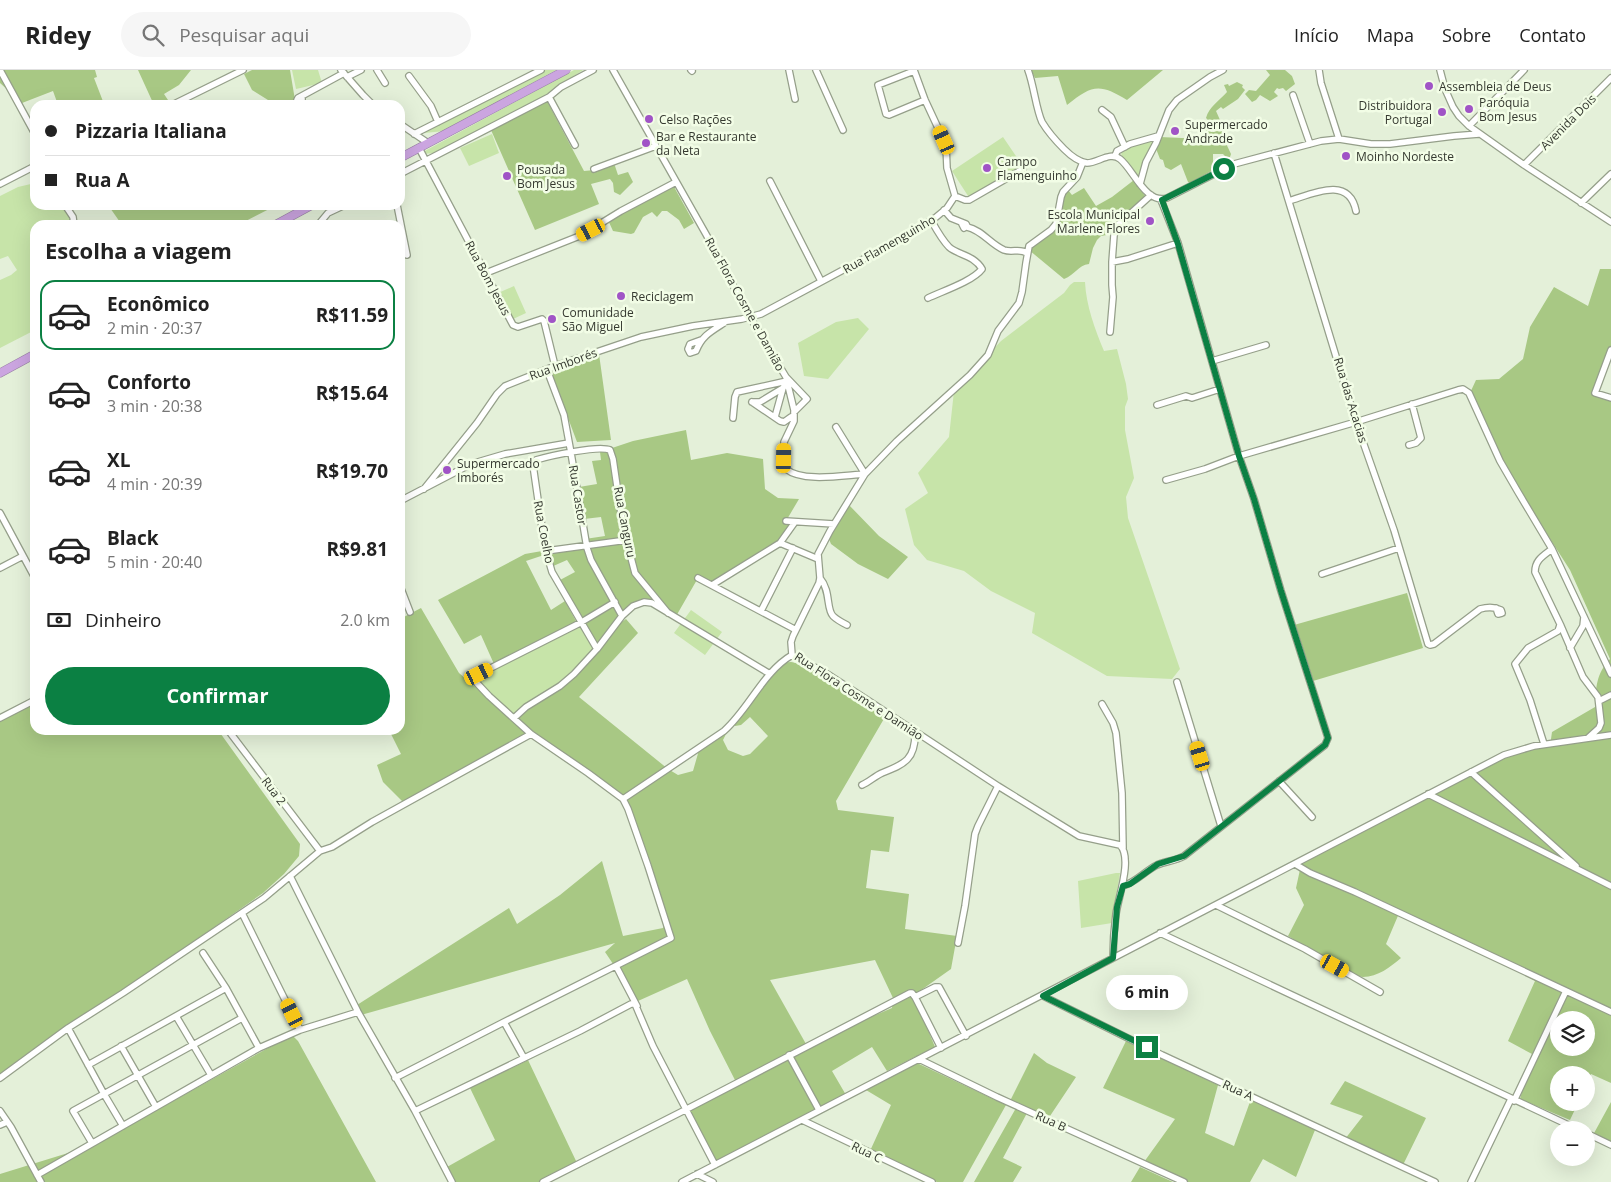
<!DOCTYPE html>
<html lang="pt">
<head>
<meta charset="utf-8">
<style>
  body { margin:0; font-family:"Open Sans",sans-serif; background:#f6f6f6; color:#222; height:100vh; display:flex; flex-direction:column; font-size:19px; white-space:nowrap }
  * { box-sizing:border-box; margin:0 }
  p { font-size:16px; color:#767676 }
  .icon { flex:none; width:28px; height:28px; fill:none; stroke:currentColor; stroke-width:2; stroke-linecap:round; stroke-linejoin:round }
  .map { position:relative; flex:1; overflow:hidden }
  .drawer { position:absolute; left:30px; top:150px; width:375px; height:515px; display:flex; flex-direction:column; background:#fff; border-radius:15px; box-shadow:0 5px 20px #0002 }
  .drawer>* { flex:none }
  .top-card { position:absolute; left:30px; top:30px; width:375px; height:110px; border-radius:15px; box-shadow:0 5px 20px #0002; display:grid; align-content:center; height:110px; padding:0 15px; background:#fff }
  .fabs { position:absolute; left:1550px; top:941px; display:grid; gap:10px }
  .fabs a { display:grid; place-items:center; width:45px; height:45px; border-radius:50%; background:#fff; box-shadow:0 5px 20px #0002; font-size:25px }
  .end { position:absolute; width:22px; height:22px; margin:-11px; border:6px solid #0b8043; background:#fff; box-shadow:0 0 0 2px #fff }
  .from { border-radius:50% }
  .bubble { position:absolute; height:35px; border-radius:18px; background:#fff; box-shadow:0 5px 20px #0002; font-size:16px; font-weight:700; line-height:35px; text-align:center }
  .car { position:absolute; width:15px; height:30px; margin:-15px -8px; border-radius:6px; box-shadow:0 0 4px 1px #0007; background:linear-gradient(#f5c518 24%,#345 0 40%,#f5c518 0 76%,#345 0 86%,#f5c518 0) }
  .top-card b { display:flex; align-items:center; gap:18px; height:48px; font-size:19px }
  .top-card b+b { border-top:1px solid #e0e0e0 }
  .top-card i { width:12px; height:12px; background:#222 }
  ul { padding:0; list-style:none }
  li { display:flex; align-items:center; gap:15px; height:70px; margin:0 10px 8px; padding:0 5px; border:2px solid transparent; border-radius:15px }
  li div { flex:1 }
  li b { display:block; font-size:19px }
  li em { font-style:normal; font-weight:700 }
  li.current { border-color:#0b8043 }
  li>.icon { width:45px; height:45px; stroke-width:1.5 }
  h2 { padding:0 15px; font-size:22px; line-height:60px }
  .pay { display:flex; align-items:center; gap:12px; height:55px; padding:0 15px; font-size:19px }
  .pay p { margin-inline-start:auto }
  .action { display:flex; gap:10px; margin-top:auto; padding:10px 15px }
  .action a { flex:1; height:58px; border-radius:30px; background:#0b8043; color:#fff; font-size:20px; font-weight:700; line-height:58px; text-align:center }
  header { display:flex; align-items:center; gap:30px; box-sizing:border-box; height:70px; padding:0 25px; background:#fff; border-bottom:1px solid #e0e0e0 }
  header strong { font-size:24px }
  nav { display:flex; gap:28px; margin-inline-start:auto; font-size:18px }
  .search { width:350px; height:45px; background:#f6f6f6; display:flex; align-items:center; gap:12px; box-sizing:border-box; padding:0 18px; border-radius:28px; color:#767676; font-size:19px }
  .map>svg:first-child { display:block }
</style>
</head>
<body>
<header>
<strong>Ridey</strong>
<div class="search"><svg class="icon" aria-label="search" viewBox="0 0 24 24"><circle cx="10" cy="10" r="6"/><path d="M15 15l6 6"/></svg>Pesquisar aqui</div>
<nav><a>Início</a><a>Mapa</a><a>Sobre</a><a>Contato</a></nav>
</header>
<div class="map">
<svg width="1611" height="1112" viewBox="0 0 1611 1112">
  <rect width="100%" height="100%" fill="#e4f0d9"/>
  <path fill="#c7e4a9" d="M292,0H318L322,13L296,19Z
    M546,0H556L445,61L424,63L423,61Z
    M574,0H583L539,29L449,77L435,83L423,84V82Z
    M492,64L499,83L469,96L460,78Z
    M1003,67L1022,95L970,129L952,101Z
    M1152,71L1153,73L1139,108L1122,87L1121,82L1124,79Z
    M35,113V135H64L78,155H35V260L0,278V210L11,205L17,200L8,186L0,189V126L18,117Z
    M1074,212H1085C1086,235 1095,260 1104,281L1117,279L1126,314L1128,329L1125,337V360L1134,408L1126,427L1128,448L1180,599L1172,609L1107,606L1032,563L1035,543L991,521L964,501L927,490L914,475L905,439L928,423L918,403L949,367L954,321L1001,271L1064,223L1070,215Z
    M514,216L526,243L511,250L498,223Z
    M858,248L869,259L828,309L804,306L798,273L836,252Z
    M691,540L722,562L705,585L674,563Z
    M580,553L597,579L574,604L514,648L474,608Z
    M1116,803H1120L1112,853L1081,858L1078,811Z"/>
  <path fill="#a8c884" fill-rule="evenodd" d="M0,0H95L97,7L94,8L104,34L100,35H50L57,32L53,21L22,33L0,13Z
    M138,0H191L179,15L164,24L170,33L167,35H154Z
    M252,0H290L295,30L286,35H270L268,30L252,20L244,4Z
    M1031,0H1163L1127,30C1099,13 1092,15 1067,35L1058,6L1035,8Z
    M1266,0H1285L1292,6L1295,14L1286,21L1283,18L1279,19L1277,18L1274,22L1278,26L1270,31L1260,25L1256,30L1252,32L1245,24L1249,20L1256,21L1270,5Z
    M1237,12L1243,15L1242,17L1245,20L1238,29L1223,39L1221,37L1216,41L1220,50L1230,53L1222,62V65L1231,84L1230,87L1227,88L1223,84H1213V100L1190,113L1188,112L1181,94L1171,100L1165,97L1163,90L1160,89L1155,76L1160,67L1203,69L1205,57H1208L1211,62H1214L1219,58L1214,51L1211,53L1206,48C1209,37 1219,31 1227,22L1224,15L1228,14L1229,16Z
    M547,31L584,101L595,100L614,93L618,105L628,102L633,112L620,125L614,122L613,113L610,109L591,114L599,134L535,160L491,60Z
    M1134,110L1145,126L1112,164L1101,166L1097,170L1093,178L1089,194C1078,195 1075,205 1064,209L1029,180C1037,172 1055,163 1059,154C1063,143 1060,131 1068,120L1072,125L1084,118L1096,136L1112,127Z
    M673,115L694,153L684,159L679,150L667,141H662L657,147L652,142L643,147L634,163L631,164L613,161L608,150Z
    M108,135H277L238,155H122Z
    M1600,199H1611V276L1593,323L1611,330V1013L1591,1004L1586,1014V1005H1559V1032L1578,1033L1570,1050L1520,1029L1532,984L1508,971L1535,911L1430,854L1400,841L1386,874L1401,888C1390,897 1378,907 1363,907C1353,907 1300,873 1288,866L1304,835L1296,818L1301,795L1308,789L1517,682L1550,676L1552,662L1595,637C1596,617 1596,604 1610,589L1570,500L1518,419L1479,344L1470,323L1476,310L1499,309L1523,289L1530,257L1554,217L1588,236ZM1559,950H1586V978H1559Z
    M599,284L611,370L577,372L550,300Z
    M686,360L691,390L727,383L763,389L765,419L778,428L799,429L786,451L795,452L779,474L712,515L698,508L675,548L652,533L633,536L596,576L581,551L560,510L575,502L567,490L551,497L546,481L586,476L585,469L605,466L601,447L584,449L579,417L597,414L592,391L601,390L600,382L633,371Z
    M849,435L879,466L908,487L888,509L858,494L831,474L829,469Z
    M542,481L544,485L526,491L551,540L565,531L577,553L494,594L481,565L464,574L438,530L525,484Z
    M1407,523L1423,578L1313,611L1294,555Z
    M421,538L459,603L521,656L516,646L538,632L600,579L619,554L626,549L638,563L579,627L668,699L678,705L693,701L699,680L728,660L723,670L728,680L743,686L750,684L768,666L750,647L741,655L735,656V653L780,596C783,594 786,592 791,592C806,593 868,636 885,647L836,731L838,740L894,747L889,782L871,780L866,818L909,824L905,859L957,866L951,899L917,923L912,921L935,977L887,1001L872,977L832,1001L846,1025L715,1092L687,1041L864,950L892,938L893,928L875,890L770,910L806,974L736,1012L710,961L687,909L638,931L605,882L615,873L361,945L357,935L509,838L517,854L560,825L602,791L623,866L663,858L666,850L625,731L531,664L445,708L405,734L383,712L377,695L401,684L389,660H400V549Z
    M35,632V660H218L300,774L299,786L284,804L263,823L0,1007V650Z
    M293,966L298,971L376,1112H0V1104L94,1075L268,978Z
    M1126,971L1218,1015L1205,1063L1234,1076L1251,1029L1315,1060L1296,1107L1263,1089L1250,1112H1188L1144,1092L1175,1049L1103,1018Z
    M1034,983L1047,993L1076,1007L1048,1049L1010,1031Z
    M528,990L577,1093L541,1112H454L447,1097L495,1070L470,1018Z
    M917,993L1006,1035L963,1112H937L870,1081L891,1035L866,1020Z
    M1345,1011L1426,1048L1402,1097L1345,1069L1363,1046L1330,1034Z
    M1611,1032V1073L1593,1065Z
    M1016,1038L1027,1043L1003,1088L1022,1097L1013,1112H974Z
    M1140,1097L1173,1112H1131Z"/>
  <g fill="none" stroke-linecap="round" stroke-linejoin="round">
    <defs>
      <path id="minor" d="M0,0L35,64
        M341,0L363,25L373,35
        M377,0L385,13
        M613,0L707,166L750,247L786,307L794,340V351L784,372V388L786,399C803,413 845,405 865,404L830,461L818,484L820,508L819,513L793,566L791,572L792,585L829,605L866,629L998,716L1079,766L1120,775C1133,788 1118,828 1116,844C1114,859 1113,873 1113,888
        M691,0L692,1
        M789,0L795,29
        M816,0L843,60
        M1028,0C1034,16 1036,39 1042,52C1048,62 1056,71 1064,79C1070,85 1078,92 1087,93C1098,93 1110,81 1120,89C1133,99 1146,135 1167,128L1234,94L1321,71L1339,69L1371,74H1390L1454,66L1479,64
        M1319,0L1321,13L1339,69
        M1440,0L1445,19L1453,37L1459,46L1469,56L1524,95L1611,152
        M914,1L878,15L886,44L889,45L925,30
        M409,6L431,36L438,52
        M347,7L361,0
        M1293,25L1310,74
        M302,26V32L298,34L297,30L298,28L344,3
        M549,27L575,75
        M172,35L243,0
        M1102,40L1111,47L1125,77
        M400,54L428,73
        M1469,56L1524,0
        M414,64L541,0
        M419,78L513,255L518,257L542,249L544,251L555,296
        M1274,83L1356,352L1394,460L1428,574L1430,575L1434,574L1480,539C1487,537 1495,537 1501,540L1502,543L1498,544L1496,538
        M1115,86L1117,81L1130,74L1158,66
        M1524,95L1611,8
        M594,99L656,76
        M400,104L549,27L561,17L593,0
        M770,111L821,211
        M0,114L35,96
        M1140,114L1146,92L1156,73L1169,40L1177,30L1210,7L1223,0
        M1151,125L1119,154L1114,165L1112,192L1128,189L1178,173
        M955,126L965,130H969L1023,99
        M1289,131C1312,124 1349,105 1356,141
        M1581,133L1611,104
        M65,135L73,147L74,155
        M397,135L407,185
        M944,140L951,148L966,154L967,156L964,158L962,154
        M318,155L328,143L345,135
        M967,157C982,160 990,174 1004,180C1012,183 1020,178 1027,183
        M486,203L582,165L621,141L676,112
        M928,228C943,221 973,211 982,199C974,185 958,185 949,177C942,170 936,159 931,150
        M1110,262L1113,227L1112,215V192
        M701,270L690,274L688,279L690,283L696,281C702,266 710,262 724,253
        M1611,280L1595,323L1611,328
        M1212,291L1266,275
        M547,300L564,345L571,383L587,478L591,490L622,546
        M786,307L807,329L794,342
        M752,332L780,351L784,352L791,347
        M752,332H760L783,318L787,311
        M1157,335L1186,326L1192,328L1220,319
        M775,347L783,318
        M733,348L735,327L737,322L787,311
        M836,357L865,404L897,371L970,305L988,285L998,261L1019,233L1022,222L1026,193L1029,176L1051,160L1056,154L1061,127L1063,122L1077,107L1083,92
        M1409,375L1416,373L1421,368L1412,334
        M1166,410L1205,399L1239,386L1356,352L1458,320L1463,319L1469,323L1500,391L1518,422L1552,479L1611,604
        M424,419L477,353L497,324L505,316L555,296L641,267L693,256L742,249L761,244L897,171L935,148L947,138L955,126L947,98L946,75L925,30L914,0
        M400,431L471,394L505,384L569,373
        M0,443L35,508
        M786,451L834,454
        M780,473L818,489
        M1552,479C1543,486 1535,490 1535,502L1561,556L1583,607L1598,627L1601,653L1599,658L1588,668
        M546,481L627,470
        M0,498L23,486
        M1322,504L1399,478
        M698,508L796,560
        M820,508C831,521 826,539 833,546C837,550 843,553 847,555
        M712,515L780,473L795,452
        M400,516L410,542
        M761,541L793,478
        M1570,578L1583,556L1584,547
        M597,579L552,502L545,478L535,409L533,395L536,390C549,386 599,375 610,380L613,389L623,457L635,503L668,543
        M1177,612L1221,756
        M1599,631L1611,625
        M1102,634L1113,653L1116,663L1122,723L1123,778
        M0,648L35,630
        M514,648L526,637L560,616L574,604L597,579L622,546L633,536L644,532L652,533L770,604
        M228,660L320,781
        M1544,674L1530,630L1515,594L1528,578L1558,561L1560,555
        M1471,702L1576,796
        M1279,711L1312,747
        M862,715C869,712 875,706 882,703C905,694 916,689 915,661
        M1428,724L1611,816
        M623,729L724,661C749,639 763,602 792,585
        M1295,794L1310,803L1355,822L1611,942
        M290,806L358,942L415,1041L452,1112
        M1123,816C1136,812 1145,801 1157,795C1166,791 1175,791 1184,786L1325,675L1328,668L1281,521L1254,429L1239,386L1178,173L1161,130
        M1216,835L1305,879L1380,922
        M242,843L300,960
        M1160,863L1579,1060
        M958,873L965,836L975,764L978,756L998,716
        M203,883L226,918L259,978
        M616,896L637,936
        M1043,926L1162,985L1435,1112
        M915,927L935,917H939L966,966
        M176,946L211,1005
        M504,952L671,868L648,796L628,739L623,729L588,703L531,664L489,626L474,610L476,606L479,604L580,553L615,532
        M68,958L104,1024L123,1056
        M121,976L156,1037
        M789,985L819,1040
        M919,989L997,1027L1184,1112
        M88,995L226,918
        M0,1008L68,958L123,923L264,828L320,781L332,777L372,752L531,664
        M395,1008L504,952L524,988
        M1514,1031L1566,921
        M0,1041L11,1057L41,1112
        M415,1041L580,961L631,934H635L653,976L715,1095
        M802,1050L932,1112
        M0,1055L7,1052
        M1586,1063L1611,1075
        M92,1073L73,1041L242,948
        M697,1104L713,1112
        M37,1105L259,978L300,960L358,942
        M543,1112L685,1040L910,923H912L915,927L941,978
        M682,1112C957,971 1230,827 1504,685L1534,676L1611,665
        M1471,1112L1511,1029"/>
      <path id="highway" d="M400,88L566,0
        M275,155L312,135
        M0,303L35,284"/>
    </defs>
    <use href="#minor" stroke="#959f8a" stroke-width="8"/>
    <use href="#highway" stroke="#967fa2" stroke-width="9"/>
    <use href="#minor" stroke="#fff" stroke-width="5.5"/>
    <use href="#highway" stroke="#cba5e0" stroke-width="8"/>
  </g>
  <g fill="none" stroke-linecap="round" stroke-linejoin="round">
    <path stroke="#0b8043" stroke-width="6" d="M1147,977L1043,926L1113,888L1117,837L1123,816L1130,814L1158,794L1184,786L1325,675L1328,668L1281,521L1254,429L1239,386L1178,174L1162,130L1224,99"/>
  </g>
  <g fill="#a054c6" stroke="#f2fde6" stroke-width="2">
    <circle cx="1429" cy="16" r="5"/>
    <circle cx="1469" cy="39" r="5"/>
    <circle cx="1442" cy="42" r="5"/>
    <circle cx="649" cy="49" r="5"/>
    <circle cx="1175" cy="61" r="5"/>
    <circle cx="646" cy="73" r="5"/>
    <circle cx="1346" cy="86" r="5"/>
    <circle cx="987" cy="98" r="5"/>
    <circle cx="507" cy="106" r="5"/>
    <circle cx="1150" cy="151" r="5"/>
    <circle cx="621" cy="226" r="5"/>
    <circle cx="552" cy="249" r="5"/>
    <circle cx="447" cy="400" r="5"/>
  </g>
  <g text-anchor="middle" dominant-baseline="central" stroke-width="5" stroke-linejoin="round" paint-order="stroke">
    <g font-size="12" fill="#353930" stroke="#f2fde6" text-anchor="start">
      <text x="1439" y="16">Assembleia de Deus</text>
      <text x="1479" y="32">Paróquia<tspan x="1479" dy="14">Bom Jesus</tspan></text>
      <text x="1432" y="35" text-anchor="end">Distribuidora<tspan x="1432" dy="14">Portugal</tspan></text>
      <text x="659" y="49">Celso Rações</text>
      <text x="1185" y="54">Supermercado<tspan x="1185" dy="14">Andrade</tspan></text>
      <text x="656" y="66">Bar e Restaurante<tspan x="656" dy="14">da Neta</tspan></text>
      <text x="1356" y="86">Moinho Nordeste</text>
      <text x="997" y="91">Campo<tspan x="997" dy="14">Flamenguinho</tspan></text>
      <text x="517" y="99">Pousada<tspan x="517" dy="14">Bom Jesus</tspan></text>
      <text x="1140" y="144" text-anchor="end">Escola Municipal<tspan x="1140" dy="14">Marlene Flores</tspan></text>
      <text x="631" y="226">Reciclagem</text>
      <text x="562" y="242">Comunidade<tspan x="562" dy="14">São Miguel</tspan></text>
      <text x="457" y="393">Supermercado<tspan x="457" dy="14">Imborés</tspan></text>
    </g>
    <g font-size="12" fill="#353930" stroke="#f2fde6">
      <text transform="translate(1568 52) rotate(-45)">Avenida Dois</text>
      <text transform="translate(889 174) rotate(-30)">Rua Flamenguinho</text>
      <text transform="translate(488 208) rotate(62)">Rua Bom Jesus</text>
      <text transform="translate(745 234) rotate(61)">Rua Flora Cosme e Damião</text>
      <text transform="translate(563 294) rotate(-20)">Rua Imborés</text>
      <text transform="translate(1351 330) rotate(73)">Rua das Acacias</text>
      <text transform="translate(578 425) rotate(81)">Rua Castor</text>
      <text transform="translate(625 452) rotate(79)">Rua Canguru</text>
      <text transform="translate(544 462) rotate(79)">Rua Coelho</text>
      <text transform="translate(859 626) rotate(33)">Rua Flora Cosme e Damião</text>
      <text transform="translate(274 721) rotate(53)">Rua 2</text>
      <text transform="translate(1238 1020) rotate(25)">Rua A</text>
      <text transform="translate(1051 1051) rotate(24)">Rua B</text>
      <text transform="translate(867 1082) rotate(26)">Rua C</text>
    </g>
  </g>
</svg>
<div class="fabs">
<a><svg class="icon" aria-label="layers" viewBox="0 0 24 24"><path d="M12 4l9 5-9 5-9-5zM3 14l9 5 9-5"/></svg></a>
<a>+</a>
<a>−</a>
</div>
<i class="end from" style="left:1224px;top:99px"></i>
<i class="end" style="left:1147px;top:977px"></i>
<div class="bubble" style="left:1106px;top:905px;width:82px">6 min</div>
<i class="car" style="left:944px;top:70px;rotate:336deg"></i>
<i class="car" style="left:591px;top:160px;rotate:243deg"></i>
<i class="car" style="left:784px;top:388px;rotate:1deg"></i>
<i class="car" style="left:479px;top:604px;rotate:64deg"></i>
<i class="car" style="left:1200px;top:686px;rotate:343deg"></i>
<i class="car" style="left:1335px;top:896px;rotate:119deg"></i>
<i class="car" style="left:292px;top:943px;rotate:334deg"></i>
<div class="top-card">
<b><i class="from"></i>Pizzaria Italiana</b>
<b><i></i>Rua A</b>
</div>
<section class="drawer">
<h2>Escolha a viagem</h2>
<ul>
<li class="current"><svg class="icon" aria-label="car" viewBox="0 0 24 24"><path d="M5 17H2v-5l4-1 3-4h7l3 4 3 1v5h-3M9 17h6M6 11h13"/><circle cx="7" cy="17" r="2"/><circle cx="17" cy="17" r="2"/></svg><div><b>Econômico</b><p>2 min · 20:37</p></div><em>R$11.59</em></li>
<li><svg class="icon" aria-label="car" viewBox="0 0 24 24"><path d="M5 17H2v-5l4-1 3-4h7l3 4 3 1v5h-3M9 17h6M6 11h13"/><circle cx="7" cy="17" r="2"/><circle cx="17" cy="17" r="2"/></svg><div><b>Conforto</b><p>3 min · 20:38</p></div><em>R$15.64</em></li>
<li><svg class="icon" aria-label="car" viewBox="0 0 24 24"><path d="M5 17H2v-5l4-1 3-4h7l3 4 3 1v5h-3M9 17h6M6 11h13"/><circle cx="7" cy="17" r="2"/><circle cx="17" cy="17" r="2"/></svg><div><b>XL</b><p>4 min · 20:39</p></div><em>R$19.70</em></li>
<li><svg class="icon" aria-label="car" viewBox="0 0 24 24"><path d="M5 17H2v-5l4-1 3-4h7l3 4 3 1v5h-3M9 17h6M6 11h13"/><circle cx="7" cy="17" r="2"/><circle cx="17" cy="17" r="2"/></svg><div><b>Black</b><p>5 min · 20:40</p></div><em>R$9.81</em></li>
</ul>
<div class="pay"><svg class="icon" aria-label="cash" viewBox="0 0 24 24"><path d="M3 7h18v10H3z"/><circle cx="12" cy="12" r="2"/></svg>Dinheiro<p>2.0 km</p></div>
<div class="action"><a>Confirmar</a></div>
</section>
</div>
</body>
</html>
